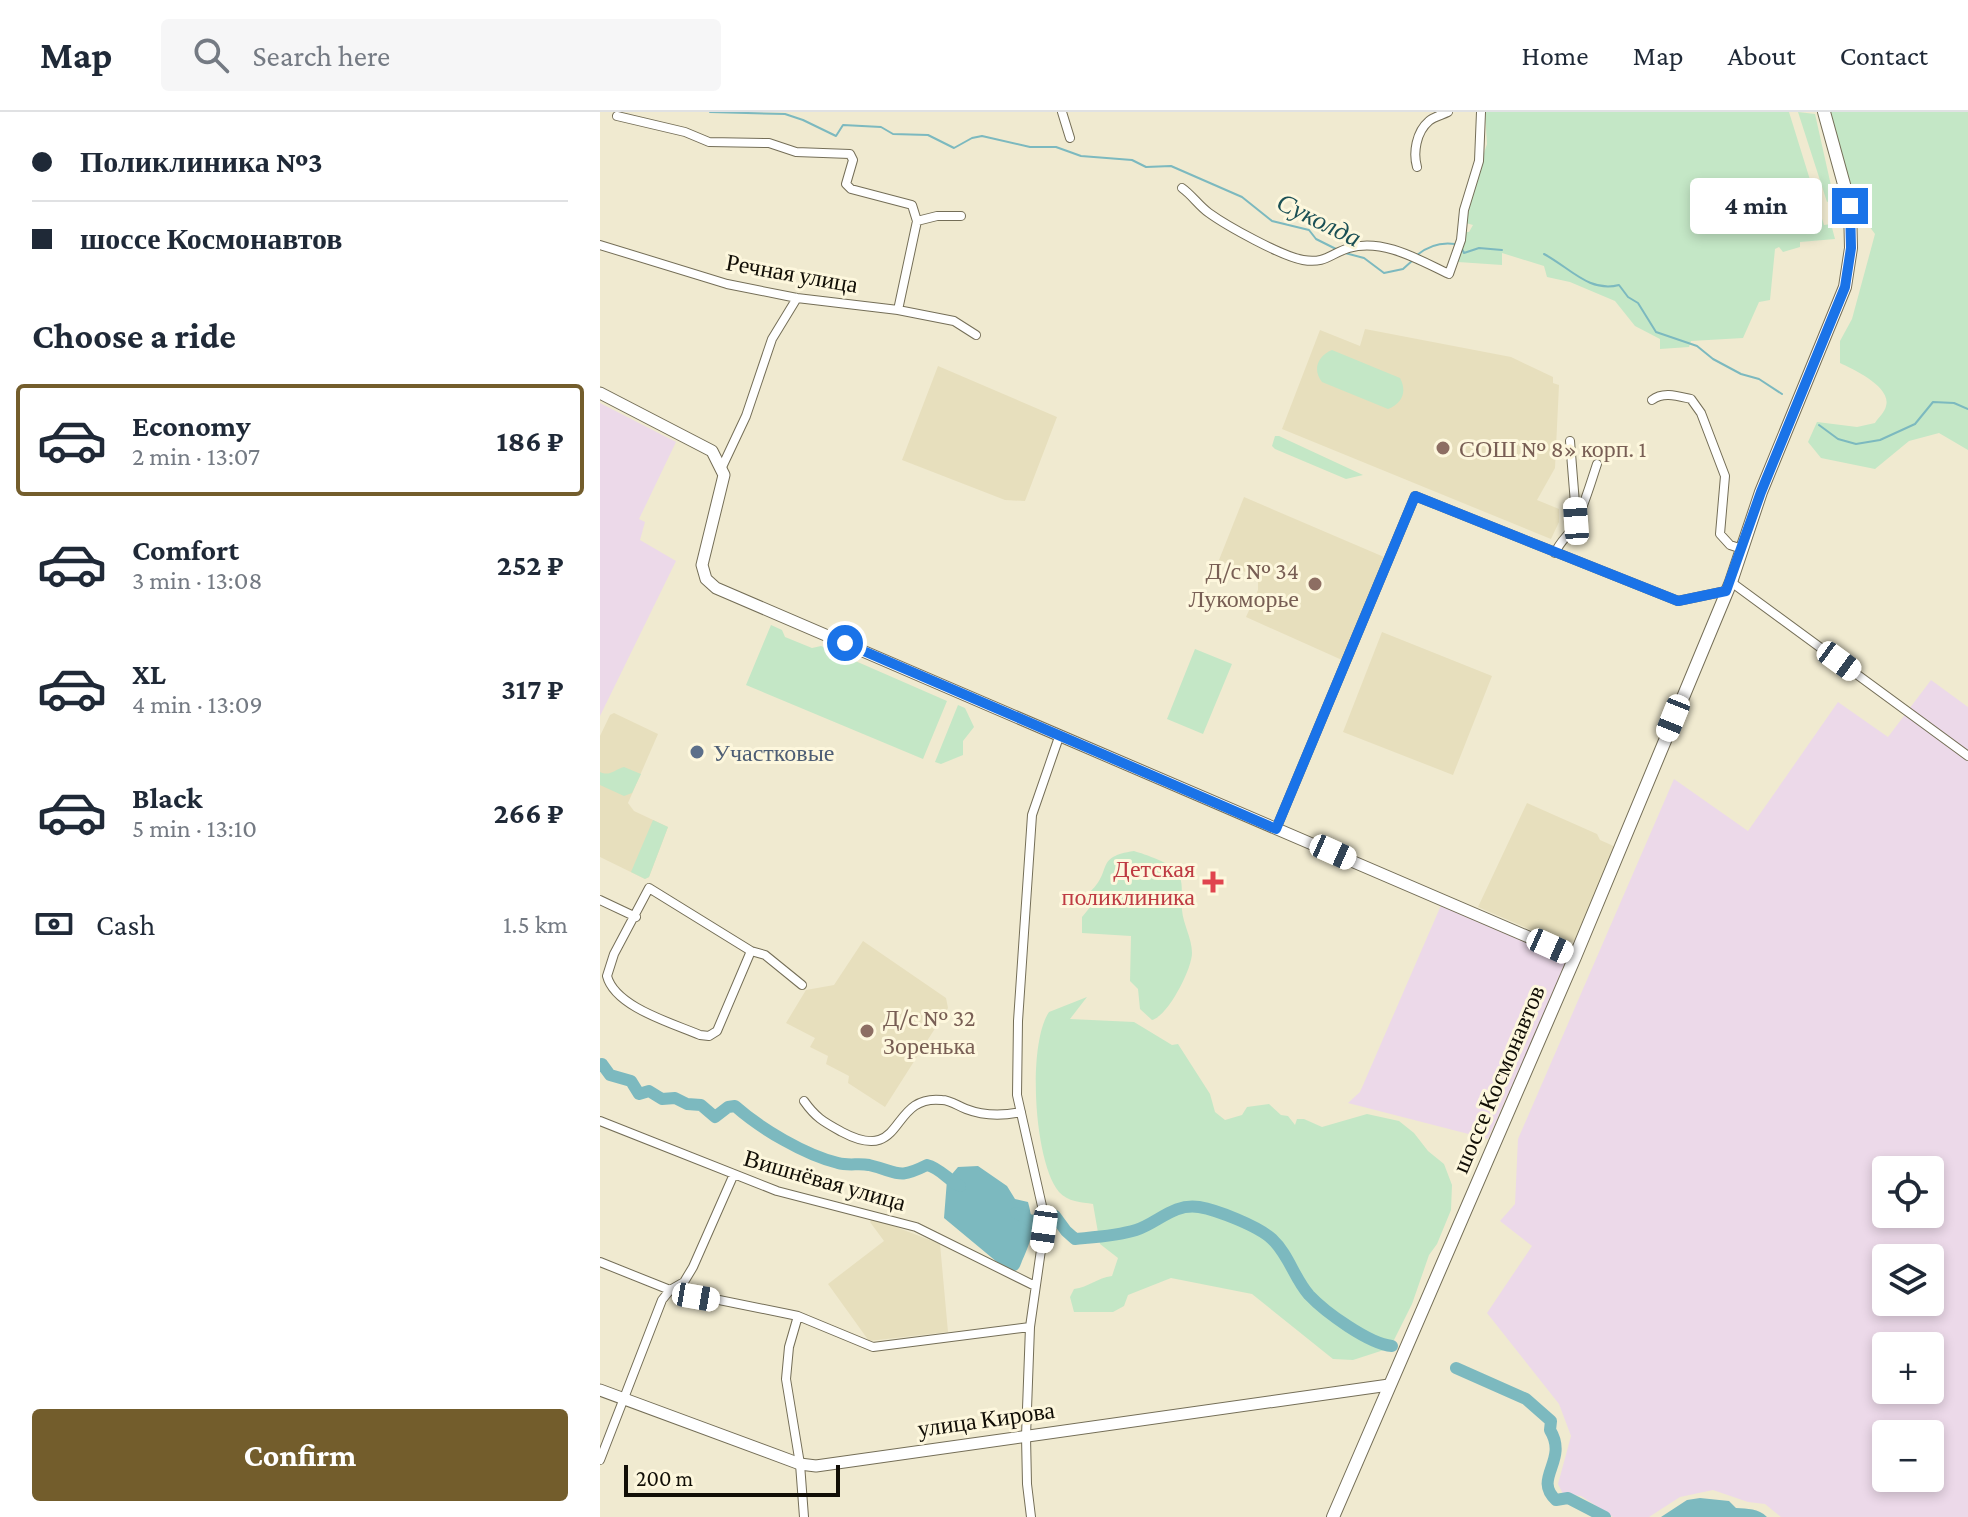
<!DOCTYPE html>
<html lang="en">
<head>
<meta charset="utf-8">
<style>
  body { margin:0; font-family:"Crimson Pro",serif; background:#f6f6f7; color:#1f2937; height:100vh; display:flex; flex-direction:column; font-size:30px; white-space:nowrap }
  * { box-sizing:border-box; margin:0 }
  p { font-size:26px; color:#747a83 }
  .icon { flex:none; width:44px; height:44px; fill:none; stroke:currentColor; stroke-width:2; stroke-linecap:round; stroke-linejoin:round }
  .map { position:relative; flex:1; overflow:hidden }
  .sheet { display:flex; flex-direction:column; background:#fff; width:600px }
  .sheet>* { flex:none }
  .top-card { display:grid; align-content:center; height:176px; padding:0 32px; background:#fff }
  .fabs { position:absolute; left:1272px; top:1044px; display:grid; gap:16px }
  .fabs a { display:grid; place-items:center; width:72px; height:72px; border-radius:8px; background:#fff; box-shadow:0 4px 12px #0003; font-size:40px }
  .scale { position:absolute; left:24px; bottom:20px; width:216px; box-sizing:border-box; padding-left:8px; border:4px solid #110e06; border-top:0; font-size:22px; line-height:28px; white-space:nowrap; color:#110e06; -webkit-text-stroke:6px #fdf7dd; paint-order:stroke }
  .end { position:absolute; width:36px; height:36px; margin:-18px; border:10px solid #1a73e8; background:#fff; box-shadow:0 0 0 4px #fff }
  .from { border-radius:50% }
  .bubble { position:absolute; height:56px; border-radius:8px; background:#fff; box-shadow:0 4px 12px #0003; font-size:26px; font-weight:700; line-height:56px; text-align:center }
  .car { position:absolute; width:24px; height:48px; margin:-24px -12px; border-radius:10px; box-shadow:0 0 6px 2px #0007; background:linear-gradient(#fff 24%,#345 0 40%,#fff 0 76%,#345 0 86%,#fff 0) }
  .top-card b { display:flex; align-items:center; gap:28px; height:76px; font-size:30px }
  .top-card b+b { border-top:2px solid #e0e1e3 }
  .top-card i { width:20px; height:20px; background:#1f2937 }
  ul { padding:0; list-style:none }
  li { display:flex; align-items:center; gap:24px; height:112px; margin:0 16px 12px; padding:0 16px; border:4px solid transparent; border-radius:8px }
  li div { flex:1 }
  li b { display:block; font-size:30px }
  li em { font-style:normal; font-weight:700 }
  li.current { border-color:#735d2c }
  li>.icon { width:72px; height:72px; stroke-width:1.5 }
  h2 { padding:0 32px; font-size:36px; line-height:96px }
  .pay { display:flex; align-items:center; gap:20px; height:88px; padding:0 32px; font-size:30px }
  .pay p { margin-inline-start:auto }
  .button { display:flex; gap:16px; margin-top:auto; padding:16px 32px }
  .button a { flex:1; height:92px; border-radius:8px; background:#735d2c; color:#fff; font-size:32px; font-weight:700; line-height:92px; text-align:center }
  header { display:flex; align-items:center; gap:48px; box-sizing:border-box; height:112px; padding:0 40px; background:#fff; border-bottom:2px solid #e0e1e3 }
  header strong { font-size:38px }
  nav { display:flex; gap:44px; margin-inline-start:auto; font-size:28px }
  .search { width:560px; height:72px; background:#f6f6f7; display:flex; align-items:center; gap:20px; box-sizing:border-box; padding:0 28px; border-radius:8px; color:#747a83; font-size:30px }
  main { display:flex; flex:1; min-height:0 }
  .map>svg:first-child { display:block }
</style>
</head>
<body>
<header>
<strong>Map</strong>
<div class="search"><svg class="icon" aria-label="search" viewBox="0 0 24 24"><circle cx="10" cy="10" r="6"/><path d="M15 15l6 6"/></svg>Search here</div>
<nav><a>Home</a><a>Map</a><a>About</a><a>Contact</a></nav>
</header>
<main>
<section class="sheet">
<div class="top-card">
<b><i class="from"></i>Поликлиника №3</b>
<b><i></i>шоссе Космонавтов</b>
</div>
<h2>Choose a ride</h2>
<ul>
<li class="current"><svg class="icon" aria-label="car" viewBox="0 0 24 24"><path d="M5 17H2v-5l4-1 3-4h7l3 4 3 1v5h-3M9 17h6M6 11h13"/><circle cx="7" cy="17" r="2"/><circle cx="17" cy="17" r="2"/></svg><div><b>Economy</b><p>2 min · 13:07</p></div><em>186 ₽</em></li>
<li><svg class="icon" aria-label="car" viewBox="0 0 24 24"><path d="M5 17H2v-5l4-1 3-4h7l3 4 3 1v5h-3M9 17h6M6 11h13"/><circle cx="7" cy="17" r="2"/><circle cx="17" cy="17" r="2"/></svg><div><b>Comfort</b><p>3 min · 13:08</p></div><em>252 ₽</em></li>
<li><svg class="icon" aria-label="car" viewBox="0 0 24 24"><path d="M5 17H2v-5l4-1 3-4h7l3 4 3 1v5h-3M9 17h6M6 11h13"/><circle cx="7" cy="17" r="2"/><circle cx="17" cy="17" r="2"/></svg><div><b>XL</b><p>4 min · 13:09</p></div><em>317 ₽</em></li>
<li><svg class="icon" aria-label="car" viewBox="0 0 24 24"><path d="M5 17H2v-5l4-1 3-4h7l3 4 3 1v5h-3M9 17h6M6 11h13"/><circle cx="7" cy="17" r="2"/><circle cx="17" cy="17" r="2"/></svg><div><b>Black</b><p>5 min · 13:10</p></div><em>266 ₽</em></li>
</ul>
<div class="pay"><svg class="icon" aria-label="cash" viewBox="0 0 24 24"><path d="M3 7h18v10H3z"/><circle cx="12" cy="12" r="2"/></svg>Cash<p>1.5 km</p></div>
<div class="button"><a>Confirm</a></div>
</section>
<div class="map">
<svg width="1368" height="1405" viewBox="0 0 1368 1405">
  <rect width="100%" height="100%" fill="#f0ead0"/>
  <path fill="#e7dfbd" d="M765,217L911,245L953,265V271L959,273L955,356L937,388L959,397V410L951,427L682,317L720,218L760,234Z
    M338,254L457,305L425,389L405,388L302,348Z
    M644,385L784,445L742,548L646,505L658,478V466L619,448Z
    M782,520L892,564L853,663L743,620Z
    M14,601L58,622L28,691L34,699L68,715L49,765L45,767L0,745V624L10,603Z
    M927,691L997,722L1000,728L1018,736L980,828L971,830L954,828L878,795Z
    M263,829L346,886L348,896L285,995L248,971L249,964L226,952L228,944L210,935L215,926L186,911L206,878L234,873Z
    M273,1106L340,1132L348,1220L269,1229L228,1172L284,1129L270,1110Z"/>
  <path fill="#ecd9e9" fill-rule="evenodd" d="M0,291L76,330L39,407L45,410L40,428L76,449L0,604Z
    M1331,568L1368,595V1405H1181L1165,1392L1148,1390L1113,1378L1080,1385L1049,1405H1013L981,1384L963,1382L958,1372L971,1324L959,1292L887,1201L932,1134L900,1109L915,1092L918,1027L1074,667L1148,719L1238,590L1288,625ZM1286,1058H1330V1102H1286ZM1286,1146H1330V1190H1286ZM1286,1234H1330V1278H1286ZM1286,1322H1330V1366H1286Z
    M842,791L968,849L888,1027L748,991L760,980Z"/>
  <path fill="#c4e7c6" d="M885,0H1189L1224,113L1231,112L1235,127L1200,130V135L1183,140L1179,135L1175,137L1170,188L1159,190L1143,226L1091,229L1089,235L1060,237V227L1035,214L1015,189L970,170L947,165L944,154L902,141V153L858,150L866,120H869L873,113L866,111L874,72L887,32Z
    M1198,0L1215,2L1234,87L1227,90Z
    M1231,0H1368V338L1339,321L1309,329L1275,357L1221,346L1208,330L1217,310L1257,315L1275,311C1278,306 1285,300 1286,294C1292,275 1253,257 1240,251V229L1252,207L1275,122C1248,86 1241,43 1231,0Z
    M732,238L800,266C807,279 803,291 788,297L722,270C712,257 718,244 732,238Z
    M675,324H679L763,363L746,367L675,337L672,334Z
    M171,513L182,518L185,525L212,536L221,534L347,589L323,647L146,573Z
    M595,537L632,552L603,622L567,607Z
    M358,593L365,596L374,615L363,629V643L341,652L335,650Z
    M24,655L41,662L32,681L24,684L0,673V660C10,665 15,657 24,655Z
    M53,708L68,715L49,765L45,767L31,760Z
    M534,739C544,742 574,752 578,761C584,770 581,786 582,798C583,812 592,826 592,841C592,857 568,904 552,908L540,897L538,877L530,869L531,824L482,821V805L496,788L491,779C513,758 494,745 534,739Z
    M487,885L470,907L534,910L572,933L578,932L610,982L615,1000L625,1008L642,1003L647,995L669,992L681,1003L688,1004L695,1013L697,1007H704L722,1015L767,1002L799,1009L814,1021L828,1039L844,1052L852,1073L851,1098L837,1132L829,1143L812,1192L790,1236L753,1248L733,1247L652,1182L571,1166L528,1183L524,1194L513,1200H474L470,1185L474,1177C489,1175 497,1166 512,1164L518,1146L500,1132L493,1092C481,1090 468,1090 459,1080C434,1050 427,933 449,900Z"/>
  <path fill="#7cb9bf" d="M378,1054L407,1074L415,1087L428,1090C435,1117 433,1124 422,1149C419,1157 419,1159 409,1160L344,1106L347,1068L358,1055Z
    M1100,1386L1129,1389L1136,1396C1148,1397 1158,1396 1167,1405H1061L1087,1388Z"/>
  <g fill="none" stroke-linecap="round" stroke-linejoin="round">
    <path stroke="#7cb9bf" stroke-width="2" d="M110,0L185,2L203,8L236,24L243,13L281,15L293,22L328,23L354,36L372,26L382,24L430,35H456L481,44L532,48L546,55L571,54L642,85L672,109L709,118L716,127L736,137
      M861,135L864,141L879,136L902,138
      M745,141L764,146L784,161L803,157L813,148
      M944,142C969,155 989,181 1019,173L1028,185L1038,191L1056,220L1097,234L1113,247L1141,262L1159,267L1182,282
      M817,143C828,134 841,130 855,132
      M1219,313L1238,327L1256,332L1280,328L1315,312L1333,290L1354,291L1368,297"/>
    <path stroke="#7cb9bf" stroke-width="12" d="M0,954L2,952L10,963L31,969L39,982L49,979L62,987L75,986L87,992L101,993L115,1005L128,995L135,994C161,1017 205,1043 238,1051C248,1054 259,1051 269,1053C299,1060 297,1068 327,1053C340,1056 348,1068 360,1074
      M416,1101L431,1109L455,1104L466,1119L475,1127C496,1125 516,1124 536,1118C558,1111 573,1091 599,1095C617,1098 658,1114 672,1127C689,1143 694,1166 709,1183C725,1200 769,1232 792,1234
      M856,1256L926,1287L951,1309L950,1318C969,1349 932,1366 956,1388L968,1386L1005,1405"/>
    <defs>
      <path id="street" d="M462,0L470,26
        M17,4L85,20L109,30L169,31L196,40L250,42L253,48L246,72L251,77L312,93L317,109
        M817,55C813,41 816,20 829,9C833,5 842,3 848,0
        M582,76C592,83 599,94 609,101C627,114 681,144 703,148C726,152 731,141 749,136C783,126 819,148 849,162L861,128L864,98L879,49L881,0
        M0,133L127,172L197,186L298,198L354,209L376,223
        M298,198L317,109L337,104H361
        M1052,288C1063,279 1078,284 1091,287L1101,301L1125,364L1120,422L1130,433L1142,437
        M970,329L976,404
        M122,355L146,304L172,227L197,186
        M955,441C960,429 968,424 974,414C984,395 990,373 997,352
        M1131,470L1368,644
        M676,717L815,384L1078,489L1126,479
        M0,788L36,805
        M151,839L117,919L109,924L100,923C72,911 15,895 7,864L14,842L49,776L151,839L165,843L202,873
        M204,989C216,1006 224,1010 242,1020C306,1054 288,982 342,988C350,988 358,994 366,997C384,1004 402,1004 421,1000
        M0,1009L177,1079L316,1115L435,1174
        M0,1150L70,1178L198,1204L273,1235L430,1215
        M198,1204L189,1235L186,1267L200,1352L204,1405
        M0,1348L62,1188L70,1178L84,1170L93,1155L134,1062
        M431,1405L427,1372L426,1324L430,1215L444,1117L442,1094L417,983L418,909L432,703L459,625"/>
      <path id="secondary" d="M0,281L112,339L124,363L102,453L106,467L116,476L975,845
        M0,1278L200,1352L216,1354L789,1273"/>
      <path id="primary" d="M733,1405L975,845L1131,470L1161,380L1245,175L1251,136L1250,94L1224,0"/>
    </defs>
    <use href="#street" stroke="#746e57" stroke-width="10"/>
    <use href="#secondary" stroke="#746e57" stroke-width="13"/>
    <use href="#primary" stroke="#746e57" stroke-width="14"/>
    <use href="#street" stroke="#fff" stroke-width="8"/>
    <use href="#secondary" stroke="#fff" stroke-width="11"/>
    <use href="#primary" stroke="#fff" stroke-width="12"/>
  </g>
  <g fill="none" stroke-linecap="round" stroke-linejoin="round">
    <path stroke="#1a73e8" stroke-width="10" d="M245,531L676,717L815,384L1078,489L1126,479L1161,380L1245,175L1251,136L1250,94"/>
  </g>
  <g fill="#8d6e63" stroke="#fdf7dd" stroke-width="3">
    <circle cx="843" cy="336" r="8"/>
    <circle cx="715" cy="472" r="8"/>
    <circle cx="267" cy="919" r="8"/>
  </g>
  <circle fill="#5c6f8a" stroke="#fdf7dd" stroke-width="3" cx="97" cy="640" r="8"/>
  <path fill="#e0444e" stroke="#fdf7dd" stroke-width="3" d="M609 758h8v8h8v8h-8v8h-8v-8h-8v-8h8z"/>
  <g text-anchor="middle" dominant-baseline="central" stroke-width="6" stroke-linejoin="round" paint-order="stroke">
    <g font-size="24" fill="#110e06" stroke="#fdf7dd">
      <text transform="translate(192 161) rotate(10)">Речная улица</text>
      <text transform="translate(898 967) rotate(-67)">шоссе Космонавтов</text>
      <text transform="translate(225 1068) rotate(16)">Вишнёвая улица</text>
      <text transform="translate(386 1307) rotate(-8)">улица Кирова</text>
    </g>
    <g font-size="24" fill="#785e54" stroke="#fdf7dd" text-anchor="start">
      <text x="859" y="336">СОШ № 8» корп. 1</text>
      <text x="699" y="458" text-anchor="end">Д/с № 34<tspan x="699" dy="28">Лукоморье</tspan></text>
      <text x="283" y="905">Д/с № 32<tspan x="283" dy="28">Зоренька</tspan></text>
    </g>
    <g font-size="24" fill="#4e5e75" stroke="#fdf7dd" text-anchor="start">
      <text x="113" y="640">Участковые</text>
    </g>
    <g font-size="24" fill="#be3a42" stroke="#fdf7dd" text-anchor="end">
      <text x="595" y="756">Детская<tspan x="595" dy="28">поликлиника</tspan></text>
    </g>
    <g font-size="26" font-style="italic" fill="#1b5055" stroke="#fdf7dd">
      <text transform="translate(719 108) rotate(26)">Суколда</text>
    </g>
  </g>
</svg>
<div class="fabs">
<a><svg class="icon" aria-label="locate" viewBox="0 0 24 24"><circle cx="12" cy="12" r="6"/><path d="M12 2v4M12 18v4M2 12h4M18 12h4"/></svg></a>
<a><svg class="icon" aria-label="layers" viewBox="0 0 24 24"><path d="M12 4l9 5-9 5-9-5zM3 14l9 5 9-5"/></svg></a>
<a>+</a>
<a>−</a>
</div>
<div class="scale">200 m</div>
<i class="end from" style="left:245px;top:531px"></i>
<i class="end" style="left:1250px;top:94px"></i>
<div class="bubble" style="left:1090px;top:66px;width:132px">4 min</div>
<i class="car" style="left:976px;top:409px;rotate:356deg"></i>
<i class="car" style="left:1239px;top:549px;rotate:126deg"></i>
<i class="car" style="left:1073px;top:606px;rotate:202deg"></i>
<i class="car" style="left:733px;top:740px;rotate:114deg"></i>
<i class="car" style="left:950px;top:834px;rotate:114deg"></i>
<i class="car" style="left:444px;top:1117px;rotate:188deg"></i>
<i class="car" style="left:96px;top:1185px;rotate:100deg"></i>
</div>
</main>
</body>
</html>
